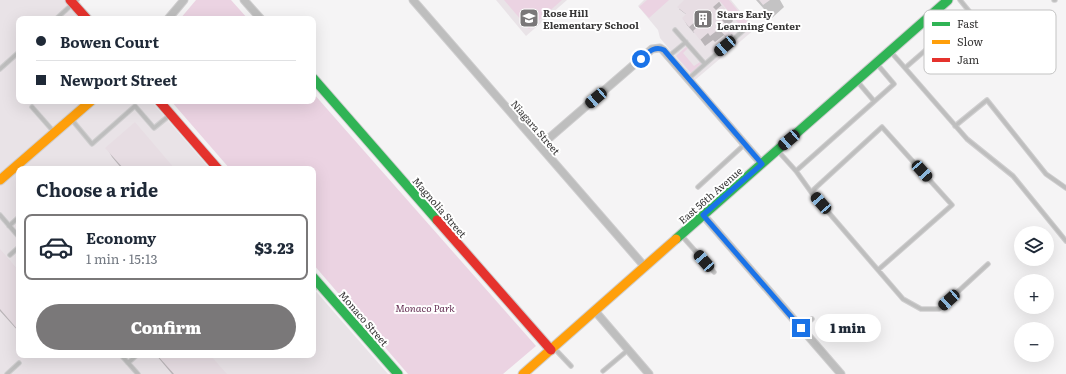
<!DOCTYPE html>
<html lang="en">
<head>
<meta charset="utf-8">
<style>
  body { margin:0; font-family:Literata,serif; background:#f2f2f3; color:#1f2937; height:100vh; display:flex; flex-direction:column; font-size:15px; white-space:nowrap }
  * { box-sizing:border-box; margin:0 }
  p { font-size:13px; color:#747a83 }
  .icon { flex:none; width:22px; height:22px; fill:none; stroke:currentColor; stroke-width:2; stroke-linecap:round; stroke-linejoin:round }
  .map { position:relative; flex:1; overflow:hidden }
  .sheet { position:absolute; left:16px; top:166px; width:300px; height:192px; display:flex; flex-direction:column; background:#fff; border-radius:8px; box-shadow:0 4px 16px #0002 }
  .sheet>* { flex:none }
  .top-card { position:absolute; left:16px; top:16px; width:300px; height:88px; border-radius:8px; box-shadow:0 4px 16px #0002; display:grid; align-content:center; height:88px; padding:0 20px; background:#fff }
  .tools { position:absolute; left:1014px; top:226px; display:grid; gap:8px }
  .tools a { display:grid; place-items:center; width:40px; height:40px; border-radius:50%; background:#fff; box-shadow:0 4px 16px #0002; font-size:20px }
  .end { position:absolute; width:18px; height:18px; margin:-9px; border:5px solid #1a73e8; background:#fff; box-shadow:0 0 0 2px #fff }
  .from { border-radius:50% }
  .bubble { position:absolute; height:28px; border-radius:14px; background:#fff; box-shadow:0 4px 16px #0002; font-size:13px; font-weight:800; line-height:28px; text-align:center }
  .car { position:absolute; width:12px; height:24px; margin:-12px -6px; border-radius:5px; box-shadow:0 0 3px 1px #0007; background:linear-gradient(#222 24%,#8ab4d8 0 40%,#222 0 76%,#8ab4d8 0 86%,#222 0) }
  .top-card b { display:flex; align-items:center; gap:14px; height:38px; font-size:15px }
  .top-card b+b { border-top:1px solid #e0e1e3 }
  .top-card i { width:10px; height:10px; background:#1f2937 }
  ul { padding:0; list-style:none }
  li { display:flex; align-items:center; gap:12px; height:66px; margin:0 8px 6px; padding:0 12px; border:2px solid transparent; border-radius:8px }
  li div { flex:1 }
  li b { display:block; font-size:15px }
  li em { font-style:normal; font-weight:800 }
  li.current { border-color:#7a7879 }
  li>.icon { width:36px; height:36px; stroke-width:1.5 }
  h2 { padding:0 20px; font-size:18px; line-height:48px }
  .action { display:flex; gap:8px; margin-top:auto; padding:8px 20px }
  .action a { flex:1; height:46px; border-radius:24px; background:#7a7879; color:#fff; font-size:16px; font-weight:800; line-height:46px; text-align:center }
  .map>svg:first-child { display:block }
</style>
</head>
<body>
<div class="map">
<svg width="1066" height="374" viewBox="0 0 1066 374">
  <rect width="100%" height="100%" fill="#f5f4f5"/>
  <path fill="#e9e3e7" d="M0,0H64L80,19H19V101H151L210,169H19V355H313V288L388,374H0Z
    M496,0H567L526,36Z
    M644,0H731L755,29L695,80L660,38L658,30L638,6Z"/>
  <path fill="#ebd3e2" d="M196,0H231L248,19H180Z
    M504,0H562L529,29Z
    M647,0H669L649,18L639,7Z
    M719,0H729L750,25L746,28L742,24H739Z
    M686,47L688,48L683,53L694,66L700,62H701V64L691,73L676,56Z
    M313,93L536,346L503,374H408L313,264V169H230L171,101H313Z"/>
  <path fill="#0003" d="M686,0H718L722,6L729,14L733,21L727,27L732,34L736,41L732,44L724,35L715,42L713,40L705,46L695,32L694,33L687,25L683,18L687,15L679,9Z
    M756,0H780L784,7L772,18Z
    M107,148L174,169H122L112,157Z
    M0,250L19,272V332L0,311Z
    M156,355H209L225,374H172Z"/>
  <path fill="#e7dde3" d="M684,0H719L720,1L713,7L716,10L722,5L730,14L722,20L733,33L727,38L719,29L710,36L708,33L700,40L693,31L699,25L696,21L689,27L682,18L686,14L677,7Z
    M759,0H770L763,5Z
    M135,122L175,169H124L105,148Z
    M0,249L19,271V331L0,309Z
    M157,355H210L227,374H174Z"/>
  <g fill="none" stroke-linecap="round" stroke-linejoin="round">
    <defs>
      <path id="lane" d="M960,0L973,16
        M1054,0H1055
        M56,19L77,0
        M675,30L705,64
        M890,51L905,68L943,35L929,18
        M669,56L686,42
        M905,68L967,139L1013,176L1066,241
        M0,69L19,52
        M688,79L745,29
        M857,81L874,101
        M32,107L54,132
        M72,120L92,144L135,106L154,128L170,115
        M955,126L987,100L1046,174L1066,188
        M778,151L796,171L811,192L878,270L952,205L882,127L811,192
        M796,171L894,84L877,64
        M698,187L745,144
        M0,215L19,237
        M9,226L19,217
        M682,236L714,272
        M10,255L19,247
        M878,270L903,299L921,309H939L988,264
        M313,290L318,285
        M801,328L812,319
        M554,348L571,366
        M121,355L138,374
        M128,363L137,355
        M603,371L628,350
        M7,374L19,363"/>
      <path id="street" d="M244,0L261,19
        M413,0L645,267
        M168,19L184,0
        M540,146L652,49L660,48L663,50L762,164
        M703,215L841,374
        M595,311L649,374"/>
      <path id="fast" d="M313,78L437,220
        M676,239L948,0
        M313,277L398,374"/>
      <path id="slow" d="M0,180L91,101
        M523,374L676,239"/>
      <path id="jam" d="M70,0L87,19
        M159,101L218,169
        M437,220L551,350"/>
    </defs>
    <use href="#lane" stroke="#cfcecf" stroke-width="5.5"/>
    <use href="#street" stroke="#cfcecf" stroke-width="9"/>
    <use href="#fast" stroke="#cfcecf" stroke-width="11"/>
    <use href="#slow" stroke="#cfcecf" stroke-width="11"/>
    <use href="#jam" stroke="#cfcecf" stroke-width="11"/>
    <use href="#lane" stroke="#bebebe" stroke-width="3.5"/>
    <use href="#street" stroke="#bebebe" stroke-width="7"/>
    <use href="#fast" stroke="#30b455" stroke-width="9"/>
    <use href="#slow" stroke="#ff9f0a" stroke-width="9"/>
    <use href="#jam" stroke="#e5322d" stroke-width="9"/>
  </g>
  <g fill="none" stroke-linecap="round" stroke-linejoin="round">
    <path stroke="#1a73e8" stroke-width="5" d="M641,59C648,53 654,45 664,50L762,164L703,215L801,328"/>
  </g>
  <defs>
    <symbol id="school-square" viewBox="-11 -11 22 22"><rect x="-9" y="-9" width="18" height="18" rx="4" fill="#7a7879" stroke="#fff"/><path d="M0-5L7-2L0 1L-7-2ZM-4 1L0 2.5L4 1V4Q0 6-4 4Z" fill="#fff"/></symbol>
    <symbol id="building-square" viewBox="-11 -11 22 22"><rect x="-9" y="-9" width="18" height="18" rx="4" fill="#7a7879" stroke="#fff"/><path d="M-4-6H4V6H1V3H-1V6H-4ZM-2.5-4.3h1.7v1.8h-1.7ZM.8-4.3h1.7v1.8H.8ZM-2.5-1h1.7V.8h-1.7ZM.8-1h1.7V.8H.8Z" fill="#fff"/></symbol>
  </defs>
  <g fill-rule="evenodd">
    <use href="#school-square" x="518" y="7" width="22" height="22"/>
    <use href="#building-square" x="692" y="8" width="22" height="22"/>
  </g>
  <g text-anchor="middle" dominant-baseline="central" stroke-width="4" stroke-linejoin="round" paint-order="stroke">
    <g font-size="10" font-weight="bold" fill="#373636" stroke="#fff" text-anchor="start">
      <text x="543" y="12">Rose Hill<tspan x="543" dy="12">Elementary School</tspan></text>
      <text x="717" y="13">Stars Early<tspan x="717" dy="12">Learning Center</tspan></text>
    </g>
    <g font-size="10" fill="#373636" stroke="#fff">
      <text transform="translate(536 127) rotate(49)">Niagara Street</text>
      <text transform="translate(710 195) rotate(-41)">East 56th Avenue</text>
      <text transform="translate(440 207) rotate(49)">Magnolia Street</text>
      <text transform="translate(364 318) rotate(49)">Monaco Street</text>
    </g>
    <g font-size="10" font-style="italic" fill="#683357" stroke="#fff">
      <text x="425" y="307">Monaco Park</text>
    </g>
  </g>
  <rect x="924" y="10" width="132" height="64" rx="6" fill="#fff" stroke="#c3c3c3" stroke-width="1"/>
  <rect x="932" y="22" width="18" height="4" fill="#30b455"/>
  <rect x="932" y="40" width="18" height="4" fill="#ff9f0a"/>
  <rect x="932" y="58" width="18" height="4" fill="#e5322d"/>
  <g font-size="11" fill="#373636">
    <text x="957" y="28">Fast</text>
    <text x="957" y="46">Slow</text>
    <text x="957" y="64">Jam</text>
  </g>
</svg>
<div class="tools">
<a><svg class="icon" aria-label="layers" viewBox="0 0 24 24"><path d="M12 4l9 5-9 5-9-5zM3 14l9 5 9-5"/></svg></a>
<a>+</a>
<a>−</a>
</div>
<i class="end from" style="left:641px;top:59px"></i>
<i class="end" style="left:801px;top:328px"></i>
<div class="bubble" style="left:815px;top:314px;width:66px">1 min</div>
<i class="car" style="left:725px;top:46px;rotate:229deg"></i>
<i class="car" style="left:596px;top:98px;rotate:229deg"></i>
<i class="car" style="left:789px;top:140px;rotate:229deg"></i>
<i class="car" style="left:922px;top:171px;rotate:138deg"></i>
<i class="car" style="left:821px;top:203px;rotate:319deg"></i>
<i class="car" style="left:704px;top:261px;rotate:319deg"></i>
<i class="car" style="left:949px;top:300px;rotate:228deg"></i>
<div class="top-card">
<b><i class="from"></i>Bowen Court</b>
<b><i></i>Newport Street</b>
</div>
<section class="sheet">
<h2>Choose a ride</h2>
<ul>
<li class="current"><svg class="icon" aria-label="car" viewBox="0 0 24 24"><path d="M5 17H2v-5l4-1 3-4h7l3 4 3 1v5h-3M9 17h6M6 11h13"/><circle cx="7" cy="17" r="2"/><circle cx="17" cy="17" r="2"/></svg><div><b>Economy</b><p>1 min · 15:13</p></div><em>$3.23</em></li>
</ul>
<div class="action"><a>Confirm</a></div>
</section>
</div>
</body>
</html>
